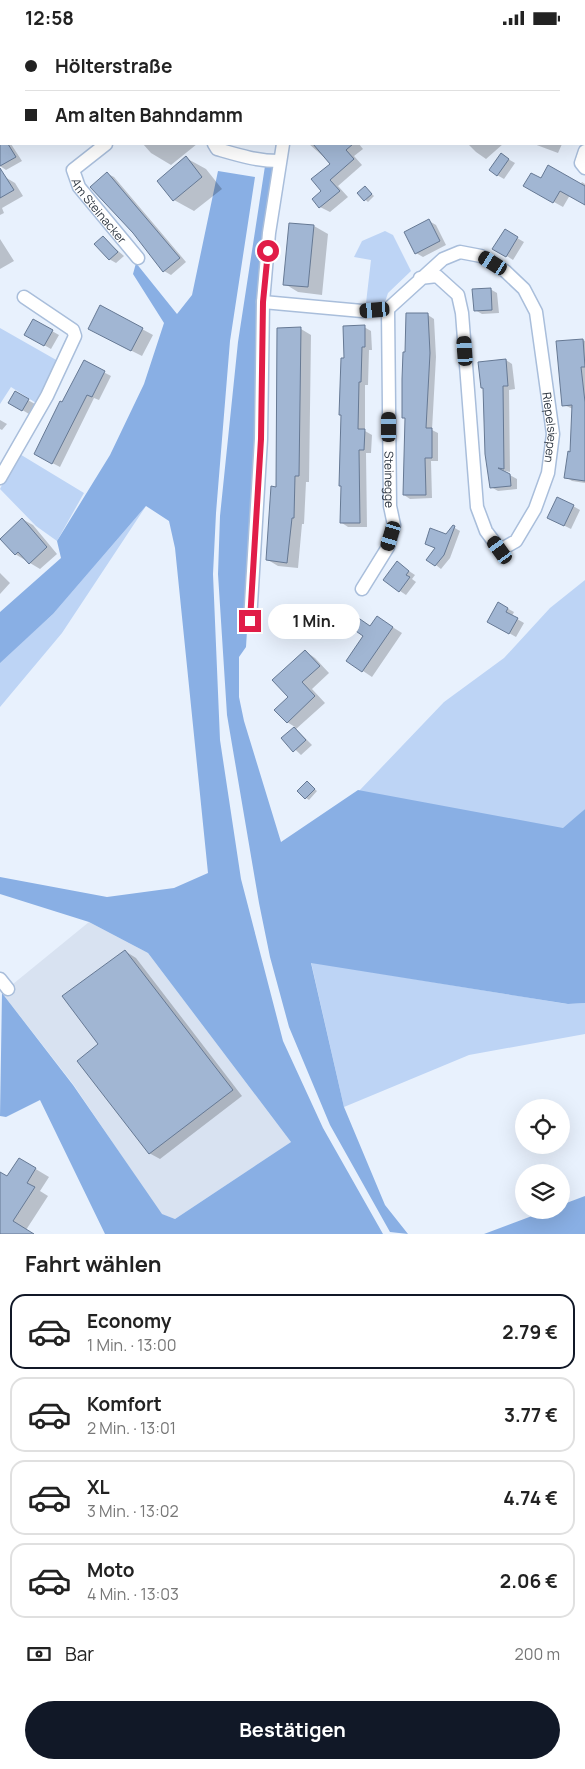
<!DOCTYPE html>
<html lang="de">
<head>
<meta charset="utf-8">
<style>
  body { margin:0; font-family:Manrope,sans-serif; background:#f6f6f6; color:#222; height:100vh; display:flex; flex-direction:column; font-size:19px; white-space:nowrap }
  * { box-sizing:border-box; margin:0 }
  p { font-size:16px; color:#767676 }
  .icon { flex:none; width:28px; height:28px; fill:none; stroke:currentColor; stroke-width:2; stroke-linecap:round; stroke-linejoin:round }
  .map { position:relative; height:1199px; overflow:hidden }
  .details { display:flex; flex-direction:column; background:#fff; flex:1 }
  .details>* { flex:none }
  .hud { position:absolute; left:0px; top:0px; width:585px; height:110px; box-shadow:0 5px 20px #0002; display:grid; align-content:center; height:110px; padding:0 25px; background:#fff }
  .buttons { position:absolute; left:515px; top:1064px; display:grid; gap:10px }
  .buttons a { display:grid; place-items:center; width:55px; height:55px; border-radius:50%; background:#fff; box-shadow:0 5px 20px #0002; font-size:25px }
  .end { position:absolute; width:22px; height:22px; margin:-11px; border:6px solid #e11d48; background:#fff; box-shadow:0 0 0 2px #fff }
  .from { border-radius:50% }
  .bubble { position:absolute; height:35px; border-radius:18px; background:#fff; box-shadow:0 5px 20px #0002; font-size:16px; font-weight:700; line-height:35px; text-align:center }
  .car { position:absolute; width:15px; height:30px; margin:-15px -8px; border-radius:6px; box-shadow:0 0 4px 1px #0007; background:linear-gradient(#222 24%,#8ab4d8 0 40%,#222 0 76%,#8ab4d8 0 86%,#222 0) }
  .hud b { display:flex; align-items:center; gap:18px; height:48px; font-size:19px }
  .hud b+b { border-top:1px solid #e0e0e0 }
  .hud i { width:12px; height:12px; background:#222 }
  ul { padding:0; list-style:none }
  li { display:flex; align-items:center; gap:15px; height:75px; margin:0 10px 8px; padding:0 15px; border:2px solid #e0e0e0; border-radius:15px }
  li div { flex:1 }
  li b { display:block; font-size:19px }
  li em { font-style:normal; font-weight:700 }
  li.selected { border-color:#111827 }
  li>.icon { width:45px; height:45px; stroke-width:1.5 }
  h2 { padding:0 25px; font-size:22px; line-height:60px }
  .pay { display:flex; align-items:center; gap:12px; height:55px; padding:0 25px; font-size:19px }
  .pay p { margin-inline-start:auto }
  .action { display:flex; gap:10px; margin-top:auto; padding:10px 25px }
  .action a { flex:1; height:58px; border-radius:30px; background:#111827; color:#fff; font-size:20px; font-weight:700; line-height:58px; text-align:center }
  .status { display:flex; justify-content:space-between; align-items:center; height:35px; padding:0 25px; background:#fff; direction:ltr }
  .status svg { height:14px; fill:currentColor }
  .map>svg:first-child { display:block }
</style>
</head>
<body>
<div class="status"><b>12:58</b><svg viewBox="0 0 49 12"><path d="M0 12V9h3v3zM5 12V6h3v6zM10 12V3h3v9zM15 12V0h3v12zM26 1h20v11H26zM47 4h2v5h-2z"/></svg></div>
<div class="map">
<svg width="585" height="1199" viewBox="0 0 585 1199">
  <rect width="100%" height="100%" fill="#e8f1fd"/>
  <path fill="#d8e2f1" d="M176,0H279L175,1Z
    M89,887L148,918L291,1107L175,1184L161,1179L73,1049L2,958Z"/>
  <path fill="#bdd4f5" d="M385,196L393,200L411,236L388,258L385,267L366,268L371,225L354,222L362,206Z
    M0,293L58,326L36,368L11,352L0,369Z
    M18,418L84,458L57,506L36,491L0,454Z
    M146,471L62,598L0,672V627L52,580Z
    M585,545V774L564,794L359,756L444,667L504,623L550,573Z
    M311,927L567,969L585,968V999L469,1020L344,1072Z"/>
  <path fill="#89afe4" d="M265,131H276L246,612L239,622V662L244,686L281,807L358,755L563,793L585,774V968L568,969L311,928L344,1072L385,1170L408,1199L390,1197L330,1090L289,992L270,922L259,868L227,680L218,539L220,481L238,307Z
    M218,136L255,142L230,306L216,478L213,539L220,705L241,844L283,1006L323,1093L383,1199H105L40,1065L6,1082L0,1081L2,958L73,1050L162,1179L175,1184L291,1107L148,918L89,887L0,859V842L107,862L174,853L208,838L175,513L169,486L146,471L53,579L0,628V577L61,523L57,506L110,420L144,349L164,288L133,239L136,228L177,279L192,260Z
    M585,1161V1199H484L548,1175H561V1170Z"/>
  <path fill="#0003" d="M0,0H34L35,1H1V15Z
    M74,0H127L128,1H72Z
    M245,0H281L245,1Z
    M401,0H417V1H402Z
    M0,107L11,109L22,126L6,135L0,131Z
    M143,109H197L171,130L151,118Z
    M309,109H359L363,114L354,121L362,130L338,151L348,162L330,177L320,172L332,129Z
    M468,109H503L486,124L476,117Z
    M534,109H562L558,118Z
    M186,123L206,134L222,154L194,176L174,165Z
    M508,124L515,128L504,144L497,140Z
    M108,139L114,142L186,227L171,240L164,236L134,197Z
    M5,142L15,148L23,161L2,173L4,178L0,180V145Z
    M541,145L580,150L582,147L585,149V168L570,160L563,172L525,151Z
    M365,153L374,161L368,167L358,158Z
    M429,186L436,190L446,210L423,222L416,218Z
    M314,191L328,199L322,260L298,257L285,249Z
    M505,196L524,207L513,225L494,213Z
    M103,203L124,221L116,228L109,224Z
    M0,204L14,226L0,234Z
    M490,254L497,258L499,278L482,279L475,275Z
    M428,280L434,284L436,322L432,395L438,398V426H431L432,463L410,464L404,460L406,384L403,382Z
    M34,286L59,300L51,314L25,299Z
    M364,292L371,296L372,315H369L368,350H365V396L372,400L371,418H366L367,492H348L342,488V452L340,450L342,381L340,380L345,324Z
    M142,294L153,300L142,321L100,300Z
    M301,294L311,300L309,447H306L304,489H302L298,533L278,531L268,525Z
    M583,305L585,306V448L572,446L566,442L571,418L573,374L564,370Z
    M506,325L512,329L515,354L509,355L510,437L501,435L517,444V454L498,456L491,452L484,354L482,353Z
    M84,327L111,341L99,365L94,363L60,432L35,419Z
    M15,358L35,369L29,379L9,367Z
    M0,385L7,389L2,395L0,394Z
    M573,471L580,475L571,494L555,486Z
    M22,484L33,490L57,519L40,534L15,519Z
    M453,492L460,496L450,523L441,534L428,524Z
    M397,528L415,540L412,544L416,547L406,560L400,556Z
    M0,538L10,548L0,559Z
    M498,568L514,577L512,581L524,588L516,602L488,586Z
    M386,588L402,598L372,642L348,626L371,592Z
    M305,616L315,623L329,638L312,654L325,668L296,694L312,710L301,720L283,703L295,692L287,687L290,662Z
    M310,750L317,756L309,765L306,763Z
    M125,916L136,923L242,1061L160,1124L149,1118L100,1010Z
    M19,1124L49,1142L40,1156L48,1161L26,1195L32,1199H0V1137L8,1142Z"/>
  <path fill="#a1b6d3" stroke="#667994" d="M0,109H8L16,122L0,131Z
    M313,109H353L346,115L354,124L330,145L340,156L319,173L312,164L321,156L311,144L330,129Z
    M501,118L509,124L497,141L489,135Z
    M186,121L202,142L173,166L157,146Z
    M548,130L585,151V170L560,156L553,168L523,151L531,138L541,143Z
    M0,133L14,155L0,163Z
    M107,137L180,223L163,237L133,198L90,152Z
    M365,151L372,159L364,166L357,158Z
    M429,184L440,206L415,219L404,197Z
    M289,188L314,190L308,252L283,250Z
    M505,194L518,202L506,222L492,214Z
    M103,201L118,217L109,225L94,209Z
    M491,253L492,275L474,276L472,254Z
    M100,270L143,293L131,316L88,294Z
    M406,278H428L430,318L426,393H432V423H425L426,460H403L405,383H402V344L403,317H405Z
    M33,284L53,295L44,311L24,300Z
    M365,290V312H362L361,347H359L358,394H365L364,415H359L360,488H340L341,451H339L341,380H339L341,323H344L343,291Z
    M301,292L299,441H295L294,483H292L287,528L266,525L271,451L276,452L277,293Z
    M583,304L585,332H581L585,367V446L564,443L568,416L570,417L572,370L562,371L556,306Z
    M506,324L508,351H503L504,434L498,433L510,439L511,451L490,453L485,419L483,353H481L478,327Z
    M84,325L105,336L92,362L87,360L52,429L34,419L60,366L62,367Z
    M15,356L29,364L22,376L8,368Z
    M557,462L574,470L564,491L547,483Z
    M22,483L47,512L29,529L18,517L15,520L0,504Z
    M453,490L455,491L444,520L435,531L426,525L435,513L425,509L430,493L446,499Z
    M397,526L409,536L406,540L410,542L399,557L383,545Z
    M498,567L508,573L506,577L518,583L509,599L487,587Z
    M377,581L393,592L362,637L346,626L363,601L350,592L357,582L370,591Z
    M305,615L320,631L302,647L315,661L287,688L274,675L288,662L272,645Z
    M294,692L306,705L293,717L281,703Z
    M307,746L315,754L305,764L297,756Z
    M125,915L233,1055L149,1119L77,1026L98,1009L62,961Z
    M19,1123L36,1133L27,1148L35,1152L13,1186L34,1199H0V1137L7,1141Z"/>
  <g fill="none" stroke-linecap="round" stroke-linejoin="round">
    <defs>
      <g id="minor">
        <path d="M444,0L445,1"/>
        <path d="M153,1L155,0"/>
        <path d="M304,1L305,0"/>
        <path d="M0,58L1,60"/>
        <path d="M0,77L1,76"/>
        <path d="M584,97H585"/>
        <path id="s1" d="M106,109L73,135L79,152L138,223"/>
        <path d="M214,109L217,114C238,120 257,126 279,126"/>
        <path d="M585,116L581,128L585,133"/>
        <path id="s2" d="M263,267L362,276L388,274L390,471L394,490L388,512L362,554"/>
        <path id="s3" d="M388,274L443,224L460,217L481,221L505,236L524,254L536,277L553,399L548,438L535,474L516,506L500,515L486,496L477,472L462,278L458,260L437,241L420,243"/>
        <path d="M0,443L47,361L75,301L73,295L24,262"/>
        <path d="M250,586L261,404L263,267L269,198L283,109"/>
        <path d="M0,944L8,954"/>
      </g>
    </defs>
    <use href="#minor" stroke="#a9bedb" stroke-width="15"/>
    <use href="#minor" stroke="#fff" stroke-width="12"/>
  </g>
  <g fill="none" stroke-linecap="round" stroke-linejoin="round">
    <path stroke="#e11d48" stroke-width="6" d="M250,586L261,404L263,267L268,216"/>
  </g>
  <g text-anchor="middle" dominant-baseline="central" stroke-width="4" stroke-linejoin="round" paint-order="stroke">
    <g font-size="12" fill="#2c3540" stroke="#e8f1fd">
      <text stroke="none"><textPath href="#s1" startOffset="91">Am Steinacker</textPath></text>
      <text stroke="none"><textPath href="#s3" startOffset="311">Riepelsiepen</textPath></text>
      <text stroke="none"><textPath href="#s2" startOffset="296">Steinegge</textPath></text>
    </g>
  </g>
</svg>
<div class="buttons">
<a><svg class="icon" aria-label="locate" viewBox="0 0 24 24"><circle cx="12" cy="12" r="6"/><path d="M12 2v4M12 18v4M2 12h4M18 12h4"/></svg></a>
<a><svg class="icon" aria-label="layers" viewBox="0 0 24 24"><path d="M12 4l9 5-9 5-9-5zM3 14l9 5 9-5"/></svg></a>
</div>
<i class="end from" style="left:268px;top:216px"></i>
<i class="end" style="left:250px;top:586px"></i>
<div class="bubble" style="left:268px;top:569px;width:92px">1 Min.</div>
<i class="car" style="left:493px;top:228px;rotate:302deg"></i>
<i class="car" style="left:375px;top:275px;rotate:265deg"></i>
<i class="car" style="left:465px;top:316px;rotate:356deg"></i>
<i class="car" style="left:389px;top:392px;rotate:0deg"></i>
<i class="car" style="left:391px;top:501px;rotate:197deg"></i>
<i class="car" style="left:500px;top:515px;rotate:324deg"></i>
<div class="hud">
<b><i class="from"></i>Hölterstraße</b>
<b><i></i>Am alten Bahndamm</b>
</div>
</div>
<section class="details">
<h2>Fahrt wählen</h2>
<ul>
<li class="selected"><svg class="icon" aria-label="car" viewBox="0 0 24 24"><path d="M5 17H2v-5l4-1 3-4h7l3 4 3 1v5h-3M9 17h6M6 11h13"/><circle cx="7" cy="17" r="2"/><circle cx="17" cy="17" r="2"/></svg><div><b>Economy</b><p>1 Min. · 13:00</p></div><em>2.79 €</em></li>
<li><svg class="icon" aria-label="car" viewBox="0 0 24 24"><path d="M5 17H2v-5l4-1 3-4h7l3 4 3 1v5h-3M9 17h6M6 11h13"/><circle cx="7" cy="17" r="2"/><circle cx="17" cy="17" r="2"/></svg><div><b>Komfort</b><p>2 Min. · 13:01</p></div><em>3.77 €</em></li>
<li><svg class="icon" aria-label="car" viewBox="0 0 24 24"><path d="M5 17H2v-5l4-1 3-4h7l3 4 3 1v5h-3M9 17h6M6 11h13"/><circle cx="7" cy="17" r="2"/><circle cx="17" cy="17" r="2"/></svg><div><b>XL</b><p>3 Min. · 13:02</p></div><em>4.74 €</em></li>
<li><svg class="icon" aria-label="car" viewBox="0 0 24 24"><path d="M5 17H2v-5l4-1 3-4h7l3 4 3 1v5h-3M9 17h6M6 11h13"/><circle cx="7" cy="17" r="2"/><circle cx="17" cy="17" r="2"/></svg><div><b>Moto</b><p>4 Min. · 13:03</p></div><em>2.06 €</em></li>
</ul>
<div class="pay"><svg class="icon" aria-label="cash" viewBox="0 0 24 24"><path d="M3 7h18v10H3z"/><circle cx="12" cy="12" r="2"/></svg>Bar<p>200 m</p></div>
<div class="action"><a>Bestätigen</a></div>
</section>
</body>
</html>
